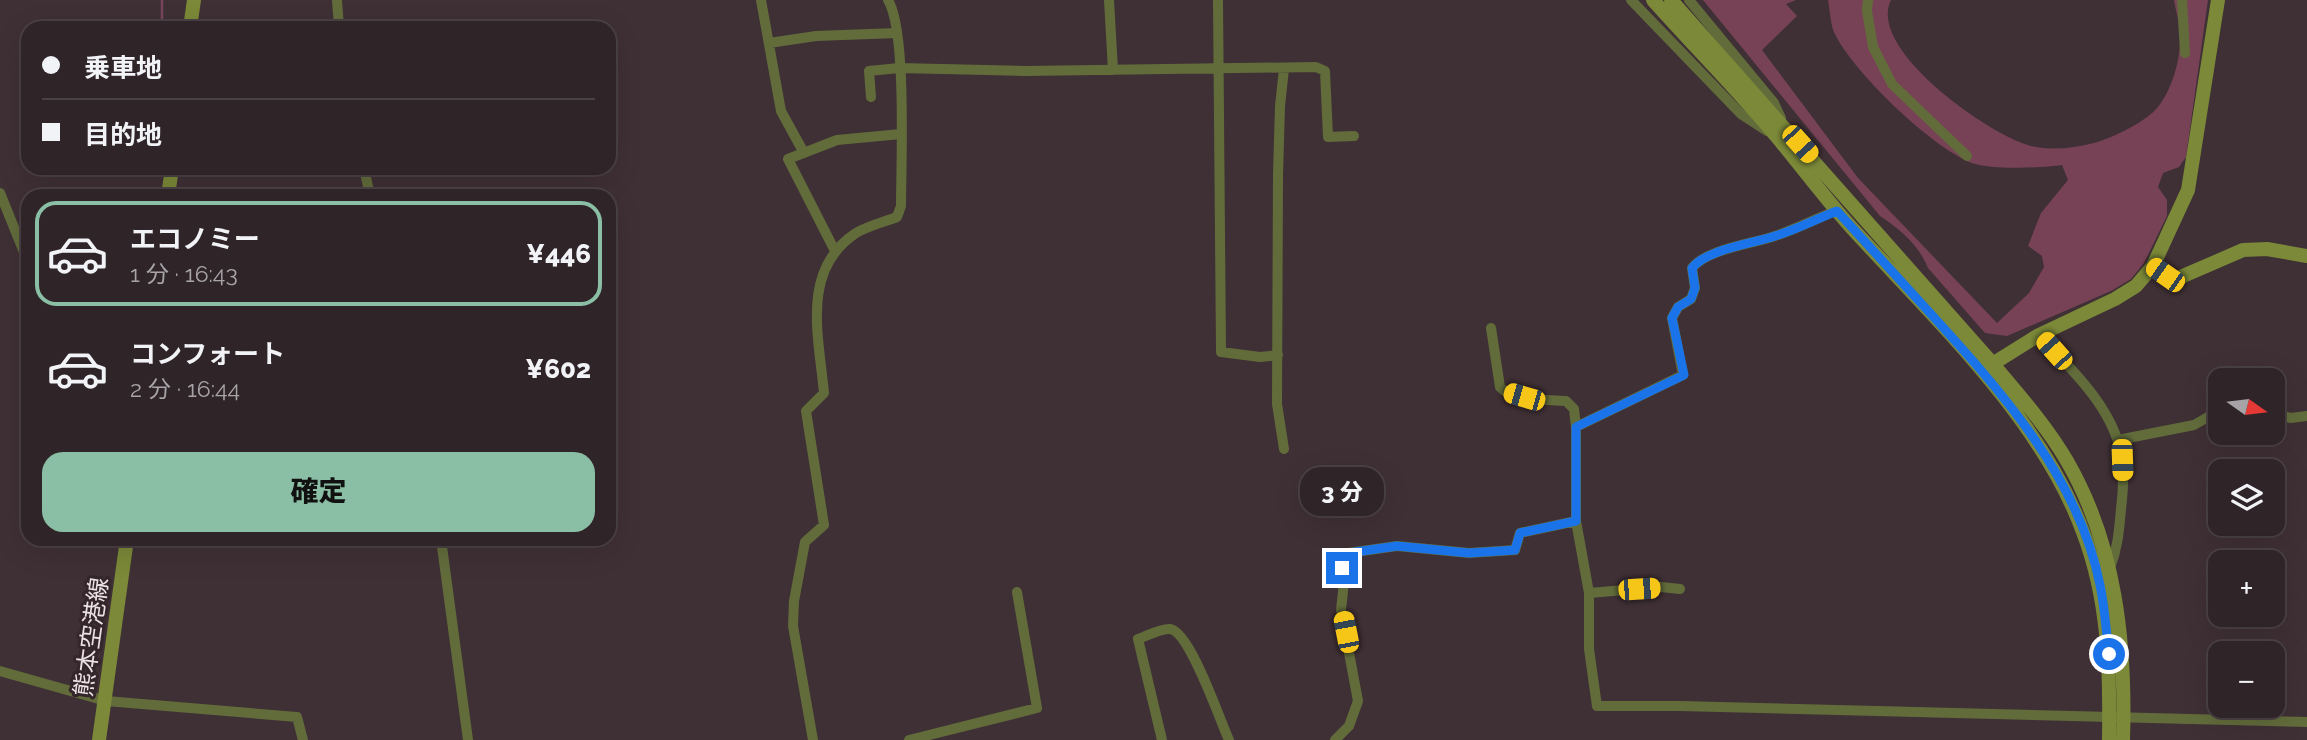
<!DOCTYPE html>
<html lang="ja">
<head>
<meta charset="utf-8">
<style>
  body { margin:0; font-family:Raleway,"Noto Sans JP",sans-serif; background:#3b3034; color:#f1f3f6; height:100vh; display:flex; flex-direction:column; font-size:26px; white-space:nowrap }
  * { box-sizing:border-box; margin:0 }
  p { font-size:23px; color:#a7a4a8 }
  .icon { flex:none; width:38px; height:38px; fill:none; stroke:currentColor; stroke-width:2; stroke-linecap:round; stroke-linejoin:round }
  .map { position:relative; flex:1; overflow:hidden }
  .drawer { position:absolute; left:21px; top:189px; width:595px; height:357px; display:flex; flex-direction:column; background:#2f2428; border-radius:21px; box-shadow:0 7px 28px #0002,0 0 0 2px #4a4145 }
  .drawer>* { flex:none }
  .guide { position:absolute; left:21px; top:21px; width:595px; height:154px; border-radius:21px; box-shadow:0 7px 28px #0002,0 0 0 2px #4a4145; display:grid; align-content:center; height:154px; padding:0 21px; background:#2f2428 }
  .needle { width:46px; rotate:104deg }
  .fabs { position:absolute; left:2208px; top:368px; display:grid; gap:14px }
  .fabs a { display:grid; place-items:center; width:77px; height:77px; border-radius:14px; background:#2f2428; box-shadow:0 7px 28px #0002,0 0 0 2px #4a4145; font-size:35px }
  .end { position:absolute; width:32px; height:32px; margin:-16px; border:9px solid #1a73e8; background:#fff; box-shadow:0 0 0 4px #fff }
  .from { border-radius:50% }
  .bubble { position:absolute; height:49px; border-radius:21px; background:#2f2428; box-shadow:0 7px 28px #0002,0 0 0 2px #4a4145; font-size:23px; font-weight:800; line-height:49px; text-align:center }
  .car { position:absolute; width:21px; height:42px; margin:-21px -10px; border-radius:9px; box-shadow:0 0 5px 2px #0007; background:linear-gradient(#f5c518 24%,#345 0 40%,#f5c518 0 76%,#345 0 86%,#f5c518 0) }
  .guide b { display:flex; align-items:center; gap:24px; height:66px; font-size:26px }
  .guide b+b { border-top:2px solid #4a4145 }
  .guide i { width:18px; height:18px; background:#f1f3f6 }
  ul { padding:12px 0 0; list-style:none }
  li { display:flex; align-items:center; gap:21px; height:105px; margin:0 14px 10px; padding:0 7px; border:4px solid transparent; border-radius:21px }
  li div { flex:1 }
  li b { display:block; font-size:26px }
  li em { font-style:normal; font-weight:800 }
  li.selected { border-color:#8abfa5 }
  li>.icon { width:63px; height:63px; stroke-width:1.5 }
  .primary-button { display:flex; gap:14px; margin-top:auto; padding:14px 21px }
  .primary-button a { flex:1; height:80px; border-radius:21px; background:#8abfa5; color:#111; font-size:28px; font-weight:800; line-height:80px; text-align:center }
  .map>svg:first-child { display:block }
</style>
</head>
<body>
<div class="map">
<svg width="2307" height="740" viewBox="0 0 2307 740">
  <rect width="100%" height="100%" fill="#3f3035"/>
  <path fill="#784256" d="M1703,0H1796L1786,4L1797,16L1762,50L1858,178L1997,323L2029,293L2044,267L2042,256L2028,246L2041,213L2068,180L2062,165C2042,168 1991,170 1972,163C1932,148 1851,70 1834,32C1830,22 1830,10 1828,0H1891C1866,49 1990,136 2031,146C2052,151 2074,148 2094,143C2112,138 2146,122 2158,107C2172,90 2181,58 2180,37C2180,25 2176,12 2174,0H2208L2186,157L2179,167L2163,173L2158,187L2167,200V216L2144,263L2131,279L2111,291L2007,336L1985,333L1928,268C1918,244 1901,230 1880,216Z"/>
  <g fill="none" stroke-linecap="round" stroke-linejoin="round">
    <path stroke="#76455d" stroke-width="2.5" d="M162,0V28"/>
    <path stroke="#626c3b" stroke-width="10" d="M337,0L339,28
      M761,0L781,111L804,153
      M1109,0L1113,70
      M1218,0L1221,352L1260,357L1278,355
      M1631,0L1741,114L1767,131
      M1689,0L1774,103L1781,118
      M1868,0L1867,11L1873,47L1892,84L1967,156
      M2182,0L2185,53
      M769,43L816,36L897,33
      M871,97L869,71L899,68L1025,71L1316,67L1325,71L1328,137L1354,136
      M364,168L370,196
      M0,193L28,262
      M1837,210C1816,219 1796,229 1775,236C1752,244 1707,249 1692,268L1695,288L1691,299L1678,307L1672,318L1683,375L1576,427V521L1589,593V649L1597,706H1680L2307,722
      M835,251L788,159L837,140L901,134
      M1491,328L1500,387C1514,402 1546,399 1566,401L1574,409L1576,427
      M2039,335C2072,370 2116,410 2122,460C2124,476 2123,493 2121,509C2119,531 2118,547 2110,568
      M2273,414L2291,418L2307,416
      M2118,440L2194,425L2208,417L2221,405
      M1284,449L1277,404L1278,175L1280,106L1284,69
      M441,539L468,740
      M1589,593L1661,587L1680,589
      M0,671L106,701L297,717L303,740
      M813,740L793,626L794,601L805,542L824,525L806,411L824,393C819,337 800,270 856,233C868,226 884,222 897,217L901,206C901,165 907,31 888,0
      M909,740L1037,708L1017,592
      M1162,740L1138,639C1147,636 1161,628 1170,629C1190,631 1220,721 1229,740
      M1335,740L1349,726L1358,701L1341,610L1344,582L1341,554L1397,546L1469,553L1515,550L1520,533L1576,521"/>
    <path stroke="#7b8938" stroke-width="14" d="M1653,0C1694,46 1738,90 1777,137C1802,167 1825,198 1851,227C1932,316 2041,417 2083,532C2109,600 2110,669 2109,740
      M1671,0L1992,363C2018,394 2046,425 2067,461C2116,546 2126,643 2123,740
      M190,28L194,0
      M168,196L172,168
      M2153,266L2165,275L2176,279L2243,250L2267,249L2307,256
      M1986,368L2039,335L2115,299L2136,286L2153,266L2188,190L2218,0
      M99,740L127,539"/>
  </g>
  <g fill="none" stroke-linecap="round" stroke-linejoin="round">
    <path stroke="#1a73e8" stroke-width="9" d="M1342,568L1341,554L1397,546L1469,553L1515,550L1520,533L1576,521V427L1684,375L1672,318L1678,307L1691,299L1695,288L1692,268C1707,249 1752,244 1775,236C1796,230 1816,219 1837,211C1868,245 1899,279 1930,313C2001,391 2079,478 2100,585C2105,608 2106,631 2109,654"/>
  </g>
  <g text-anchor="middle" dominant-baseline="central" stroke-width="6" stroke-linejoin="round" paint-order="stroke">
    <g font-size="24" fill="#ece2e5" stroke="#34262b">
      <text transform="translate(91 637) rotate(-82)">熊本空港線</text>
    </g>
  </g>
</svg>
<div class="fabs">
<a><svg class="needle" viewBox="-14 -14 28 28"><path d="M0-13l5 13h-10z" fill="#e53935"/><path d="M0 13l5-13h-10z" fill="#a7a4a8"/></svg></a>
<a><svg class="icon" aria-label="layers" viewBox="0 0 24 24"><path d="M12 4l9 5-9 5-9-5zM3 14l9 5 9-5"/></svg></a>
<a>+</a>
<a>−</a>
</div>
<i class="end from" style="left:2109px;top:654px"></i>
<i class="end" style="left:1342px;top:568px"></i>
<div class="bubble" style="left:1300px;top:467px;width:84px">3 分</div>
<i class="car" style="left:1800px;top:144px;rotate:138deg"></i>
<i class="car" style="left:2165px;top:275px;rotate:305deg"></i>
<i class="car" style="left:2054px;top:351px;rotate:318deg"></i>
<i class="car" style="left:1524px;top:397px;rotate:286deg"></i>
<i class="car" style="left:2122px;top:460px;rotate:178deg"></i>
<i class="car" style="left:1639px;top:589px;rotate:86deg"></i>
<i class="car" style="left:1346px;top:632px;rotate:349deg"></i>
<div class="guide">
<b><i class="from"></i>乗車地</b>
<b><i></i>目的地</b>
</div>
<section class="drawer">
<ul>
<li class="selected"><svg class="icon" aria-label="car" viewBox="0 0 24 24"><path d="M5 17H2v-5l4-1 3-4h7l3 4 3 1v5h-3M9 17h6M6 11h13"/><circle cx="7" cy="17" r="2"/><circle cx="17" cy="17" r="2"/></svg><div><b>エコノミー</b><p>1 分 · 16:43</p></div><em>¥446</em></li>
<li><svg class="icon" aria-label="car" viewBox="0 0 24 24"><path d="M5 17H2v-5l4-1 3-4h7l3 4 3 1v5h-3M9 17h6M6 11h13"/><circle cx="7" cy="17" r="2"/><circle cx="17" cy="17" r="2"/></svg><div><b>コンフォート</b><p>2 分 · 16:44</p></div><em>¥602</em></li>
</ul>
<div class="primary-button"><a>確定</a></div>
</section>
</div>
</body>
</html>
